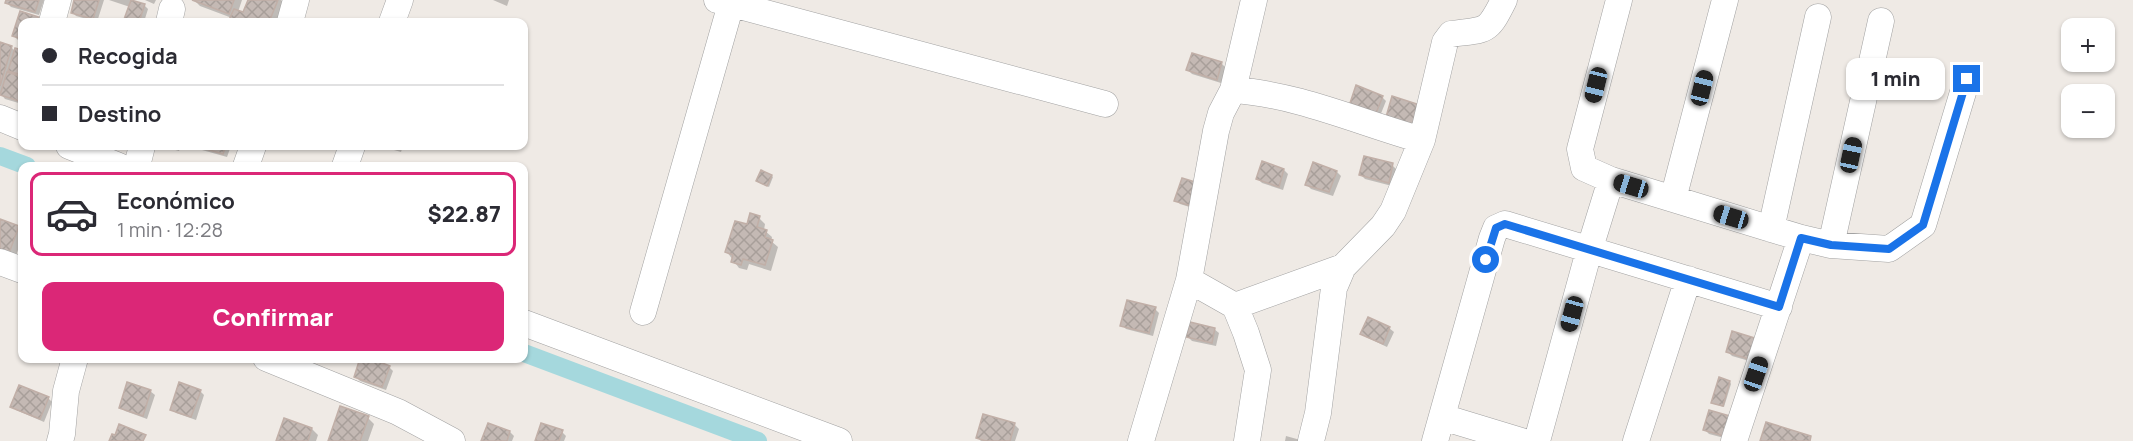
<!DOCTYPE html>
<html lang="es">
<head>
<meta charset="utf-8">
<style>
  body { margin:0; font-family:Manrope,sans-serif; background:#f7f7f7; color:#2b2b33; height:100vh; display:flex; flex-direction:column; font-size:22px; white-space:nowrap }
  * { box-sizing:border-box; margin:0 }
  p { font-size:20px; color:#7c7c81 }
  .icon { flex:none; width:33px; height:33px; fill:none; stroke:currentColor; stroke-width:2; stroke-linecap:round; stroke-linejoin:round }
  .map { position:relative; flex:1; overflow:hidden }
  .details { position:absolute; left:18px; top:162px; width:510px; height:201px; display:flex; flex-direction:column; background:#fff; border-radius:12px; box-shadow:0 2px 4px #0004 }
  .details>* { flex:none }
  .banner { position:absolute; left:18px; top:18px; width:510px; height:132px; border-radius:12px; box-shadow:0 2px 4px #0004; display:grid; align-content:center; height:132px; padding:0 24px; background:#fff }
  .buttons { position:absolute; left:2061px; top:18px; display:grid; gap:12px }
  .buttons a { display:grid; place-items:center; width:54px; height:54px; border-radius:12px; background:#fff; box-shadow:0 2px 4px #0004; font-size:30px }
  .end { position:absolute; width:27px; height:27px; margin:-14px; border:8px solid #1a73e8; background:#fff; box-shadow:0 0 0 3px #fff }
  .from { border-radius:50% }
  .bubble { position:absolute; height:42px; border-radius:12px; background:#fff; box-shadow:0 2px 4px #0004; font-size:20px; font-weight:800; line-height:42px; text-align:center }
  .car { position:absolute; width:18px; height:36px; margin:-18px -9px; border-radius:8px; box-shadow:0 0 4px 2px #0007; background:linear-gradient(#222 24%,#8ab4d8 0 40%,#222 0 76%,#8ab4d8 0 86%,#222 0) }
  .banner b { display:flex; align-items:center; gap:21px; height:57px; font-size:22px }
  .banner b+b { border-top:2px solid #e1e1e2 }
  .banner i { width:15px; height:15px; background:#2b2b33 }
  ul { padding:10px 0 0; list-style:none }
  li { display:flex; align-items:center; gap:18px; height:84px; margin:0 12px 9px; padding:0 12px; border:3px solid transparent; border-radius:12px }
  li div { flex:1 }
  li b { display:block; font-size:22px }
  li em { font-style:normal; font-weight:800 }
  li.active { border-color:#db2777 }
  li>.icon { width:54px; height:54px; stroke-width:1.5 }
  .primary-button { display:flex; gap:12px; margin-top:auto; padding:12px 24px }
  .primary-button a { flex:1; height:69px; border-radius:12px; background:#db2777; color:#fff; font-size:24px; font-weight:800; line-height:69px; text-align:center }
  .map>svg:first-child { display:block }
</style>
</head>
<body>
<div class="map">
<svg width="2133" height="441" viewBox="0 0 2133 441">
  <defs>
    <pattern id="building-cross-hatch" width="8" height="8" patternUnits="userSpaceOnUse" patternTransform="scale(1.5)"><rect width="8" height="8" fill="#c4b9b4"/><path d="M0 0l8 8M0 8l8-8" fill="none" stroke="#a89f9a"/></pattern>
  </defs>
  <rect width="100%" height="100%" fill="#efeae5"/>
  <path fill="#0003" d="M7,0H44L39,15L11,7L7,3Z
    M76,0H104L97,22L76,16L72,12Z
    M109,0H132L144,5L148,9L144,22H125L130,7Z
    M145,0H156L154,4Z
    M194,0H242L238,12L244,14L249,0H281L285,4L278,22H230L232,18L200,6Z
    M493,0H509L507,6Z
    M21,13L51,22H22V41L18,40L14,36Z
    M0,44L11,47L15,51L22,52V104L5,99L0,93Z
    M1222,64L1226,68L1221,83L1192,74L1188,70Z
    M1382,97L1386,101L1380,116L1355,107L1351,103Z
    M161,146H181L179,151Z
    M198,146H231L227,157L202,150Z
    M380,146H403L401,152Z
    M1313,164L1337,172L1341,176L1333,196L1311,189L1307,185Z
    M1392,165L1396,169L1392,186L1365,179L1361,175Z
    M1284,170L1288,174L1283,190L1262,183L1258,179Z
    M772,176L773,177L769,187L758,181Z
    M1201,186L1199,210L1180,204L1176,200Z
    M759,218L765,224L764,230L772,237L771,241L778,247L771,271L749,264L747,270L739,268L727,252L748,226Z
    M0,220L19,228L22,232V239L14,261L0,255Z
    M1155,309L1159,313L1153,336L1126,329L1122,325Z
    M1389,328L1394,332L1387,347L1366,337L1362,333Z
    M1214,329L1219,333L1216,346L1192,341L1188,337Z
    M1733,333L1756,363L1732,356L1728,352Z
    M389,367L393,371L386,390L360,381L356,377Z
    M1730,382L1731,384L1724,407L1714,404Z
    M150,391L155,395L147,419L125,411L121,407Z
    M200,391L204,395L196,420L176,413L172,409Z
    M48,398L52,402L44,422L16,410L12,406Z
    M984,416L1015,425L1019,429L1015,441H981L978,438Z
    M1729,417L1728,439L1709,434L1705,430Z
    M368,418L374,424L368,441H329Z
    M285,420L312,429L318,435L316,441H277Z
    M510,432L514,436L512,441H483Z
    M562,432L566,436L564,441H536Z
    M1286,436L1304,441H1285Z"/>
  <g fill="none" stroke-linecap="round" stroke-linejoin="round">
    <path stroke="#a5d8dd" stroke-width="18" d="M0,156L27,166
      M524,353L758,441"/>
  </g>
  <path fill="url(#building-cross-hatch)" stroke="#c1afa7" stroke-width="1.5" d="M6,0H39L35,12L5,3Z
    M74,0H99L93,19L71,13Z
    M131,0L145,4L139,22H123Z
    M192,0H234L229,14Z
    M248,0H278L269,22H228L234,9L243,12Z
    M20,11L51,21V22H22V39L12,36Z
    M0,42L12,46L0,86Z
    M15,48L22,50V75L8,71Z
    M1192,53L1222,62L1217,80L1186,70Z
    M7,72L22,77V102L0,95Z
    M1356,85L1383,96L1376,113L1350,103Z
    M1392,96L1423,106L1416,127L1386,117Z
    M196,146H226L223,154Z
    M1364,156L1393,163L1389,183L1359,175Z
    M1262,161L1284,169L1279,187L1256,179Z
    M1313,162L1337,171L1329,192L1305,185Z
    M761,170L772,175L767,186L756,181Z
    M1182,178L1202,184L1195,207L1174,201Z
    M750,213L760,216L757,227L767,230L765,237L773,240L765,265L743,259L741,265L731,262L733,255L725,252L735,221L747,224Z
    M0,219L19,226L8,256L0,252Z
    M1127,300L1156,307L1149,333L1120,326Z
    M1368,317L1390,327L1383,344L1360,334Z
    M1190,322L1215,328L1212,343L1186,337Z
    M1732,331L1758,339L1752,360L1726,352Z
    M360,358H369L390,366L382,387L354,377Z
    M1719,377L1730,381L1723,406L1711,403Z
    M127,382L151,390L143,416L119,408Z
    M179,382L201,390L191,417L170,410Z
    M19,385L49,397L40,419L10,407Z
    M340,406L369,416L360,441H328Z
    M1709,410L1730,416L1724,436L1703,430Z
    M983,414L1015,423L1010,441H986L976,438Z
    M284,418L312,428L308,441H276Z
    M1766,422L1811,436L1810,441H1760Z
    M488,423L510,431L507,441H481Z
    M541,423L563,430L559,441H535Z
    M119,424L146,435L143,441H109L112,434L115,435Z"/>
  <g fill="none" stroke-linecap="round" stroke-linejoin="round">
    <defs>
      <path id="minor" d="M717,0L1105,104
        M1619,0L1580,149L1584,168L1611,180L1801,238L1831,245L1881,21
        M52,22L58,0
        M169,22L172,9
        M290,22L296,0
        M392,22L400,0
        M1233,90L1254,0
        M0,118L22,127
        M1422,140L1445,42L1451,34C1487,29 1487,34 1504,0
        M69,146L119,166
        M137,166L142,146
        M246,166L253,146
        M345,166L352,146
        M1673,199L1725,0
        M1771,229L1818,17
        M1831,245L1889,249L1923,225L1967,79
        M0,262L22,270
        M1189,280L1235,306L1246,333L1258,370L1247,441
        M1235,306L1343,267
        M643,312L731,4
        M524,323L839,441
        M266,358L398,412L452,441
        M1442,417L1521,441
        M60,441L62,434L66,391L75,358
        M1141,441L1189,280L1216,131L1221,113L1233,90C1297,94 1361,123 1422,140L1393,211L1383,226L1343,267L1334,288L1318,413L1311,441
        M1435,441L1492,238L1496,228L1505,224L1779,307
        M1537,441L1589,251L1611,180
        M1636,441L1688,279
        M1734,441L1801,238"/>
    </defs>
    <use href="#minor" stroke="#a2a2a2" stroke-width="27"/>
    <use href="#minor" stroke="#fff" stroke-width="26"/>
  </g>
  <g fill="none" stroke-linecap="round" stroke-linejoin="round">
    <path stroke="#1a73e8" stroke-width="8" d="M1486,260L1496,228L1505,224L1779,307L1801,238L1831,245L1889,249L1923,225L1967,79"/>
  </g>
</svg>
<div class="buttons">
<a>+</a>
<a>−</a>
</div>
<i class="end from" style="left:1486px;top:260px"></i>
<i class="end" style="left:1967px;top:79px"></i>
<div class="bubble" style="left:1846px;top:58px;width:99px">1 min</div>
<i class="car" style="left:1596px;top:85px;rotate:194deg"></i>
<i class="car" style="left:1702px;top:88px;rotate:14deg"></i>
<i class="car" style="left:1851px;top:155px;rotate:12deg"></i>
<i class="car" style="left:1631px;top:186px;rotate:287deg"></i>
<i class="car" style="left:1731px;top:217px;rotate:287deg"></i>
<i class="car" style="left:1572px;top:314px;rotate:195deg"></i>
<i class="car" style="left:1756px;top:374px;rotate:19deg"></i>
<div class="banner">
<b><i class="from"></i>Recogida</b>
<b><i></i>Destino</b>
</div>
<section class="details">
<ul>
<li class="active"><svg class="icon" aria-label="car" viewBox="0 0 24 24"><path d="M5 17H2v-5l4-1 3-4h7l3 4 3 1v5h-3M9 17h6M6 11h13"/><circle cx="7" cy="17" r="2"/><circle cx="17" cy="17" r="2"/></svg><div><b>Económico</b><p>1 min · 12:28</p></div><em>$22.87</em></li>
</ul>
<div class="primary-button"><a>Confirmar</a></div>
</section>
</div>
</body>
</html>
